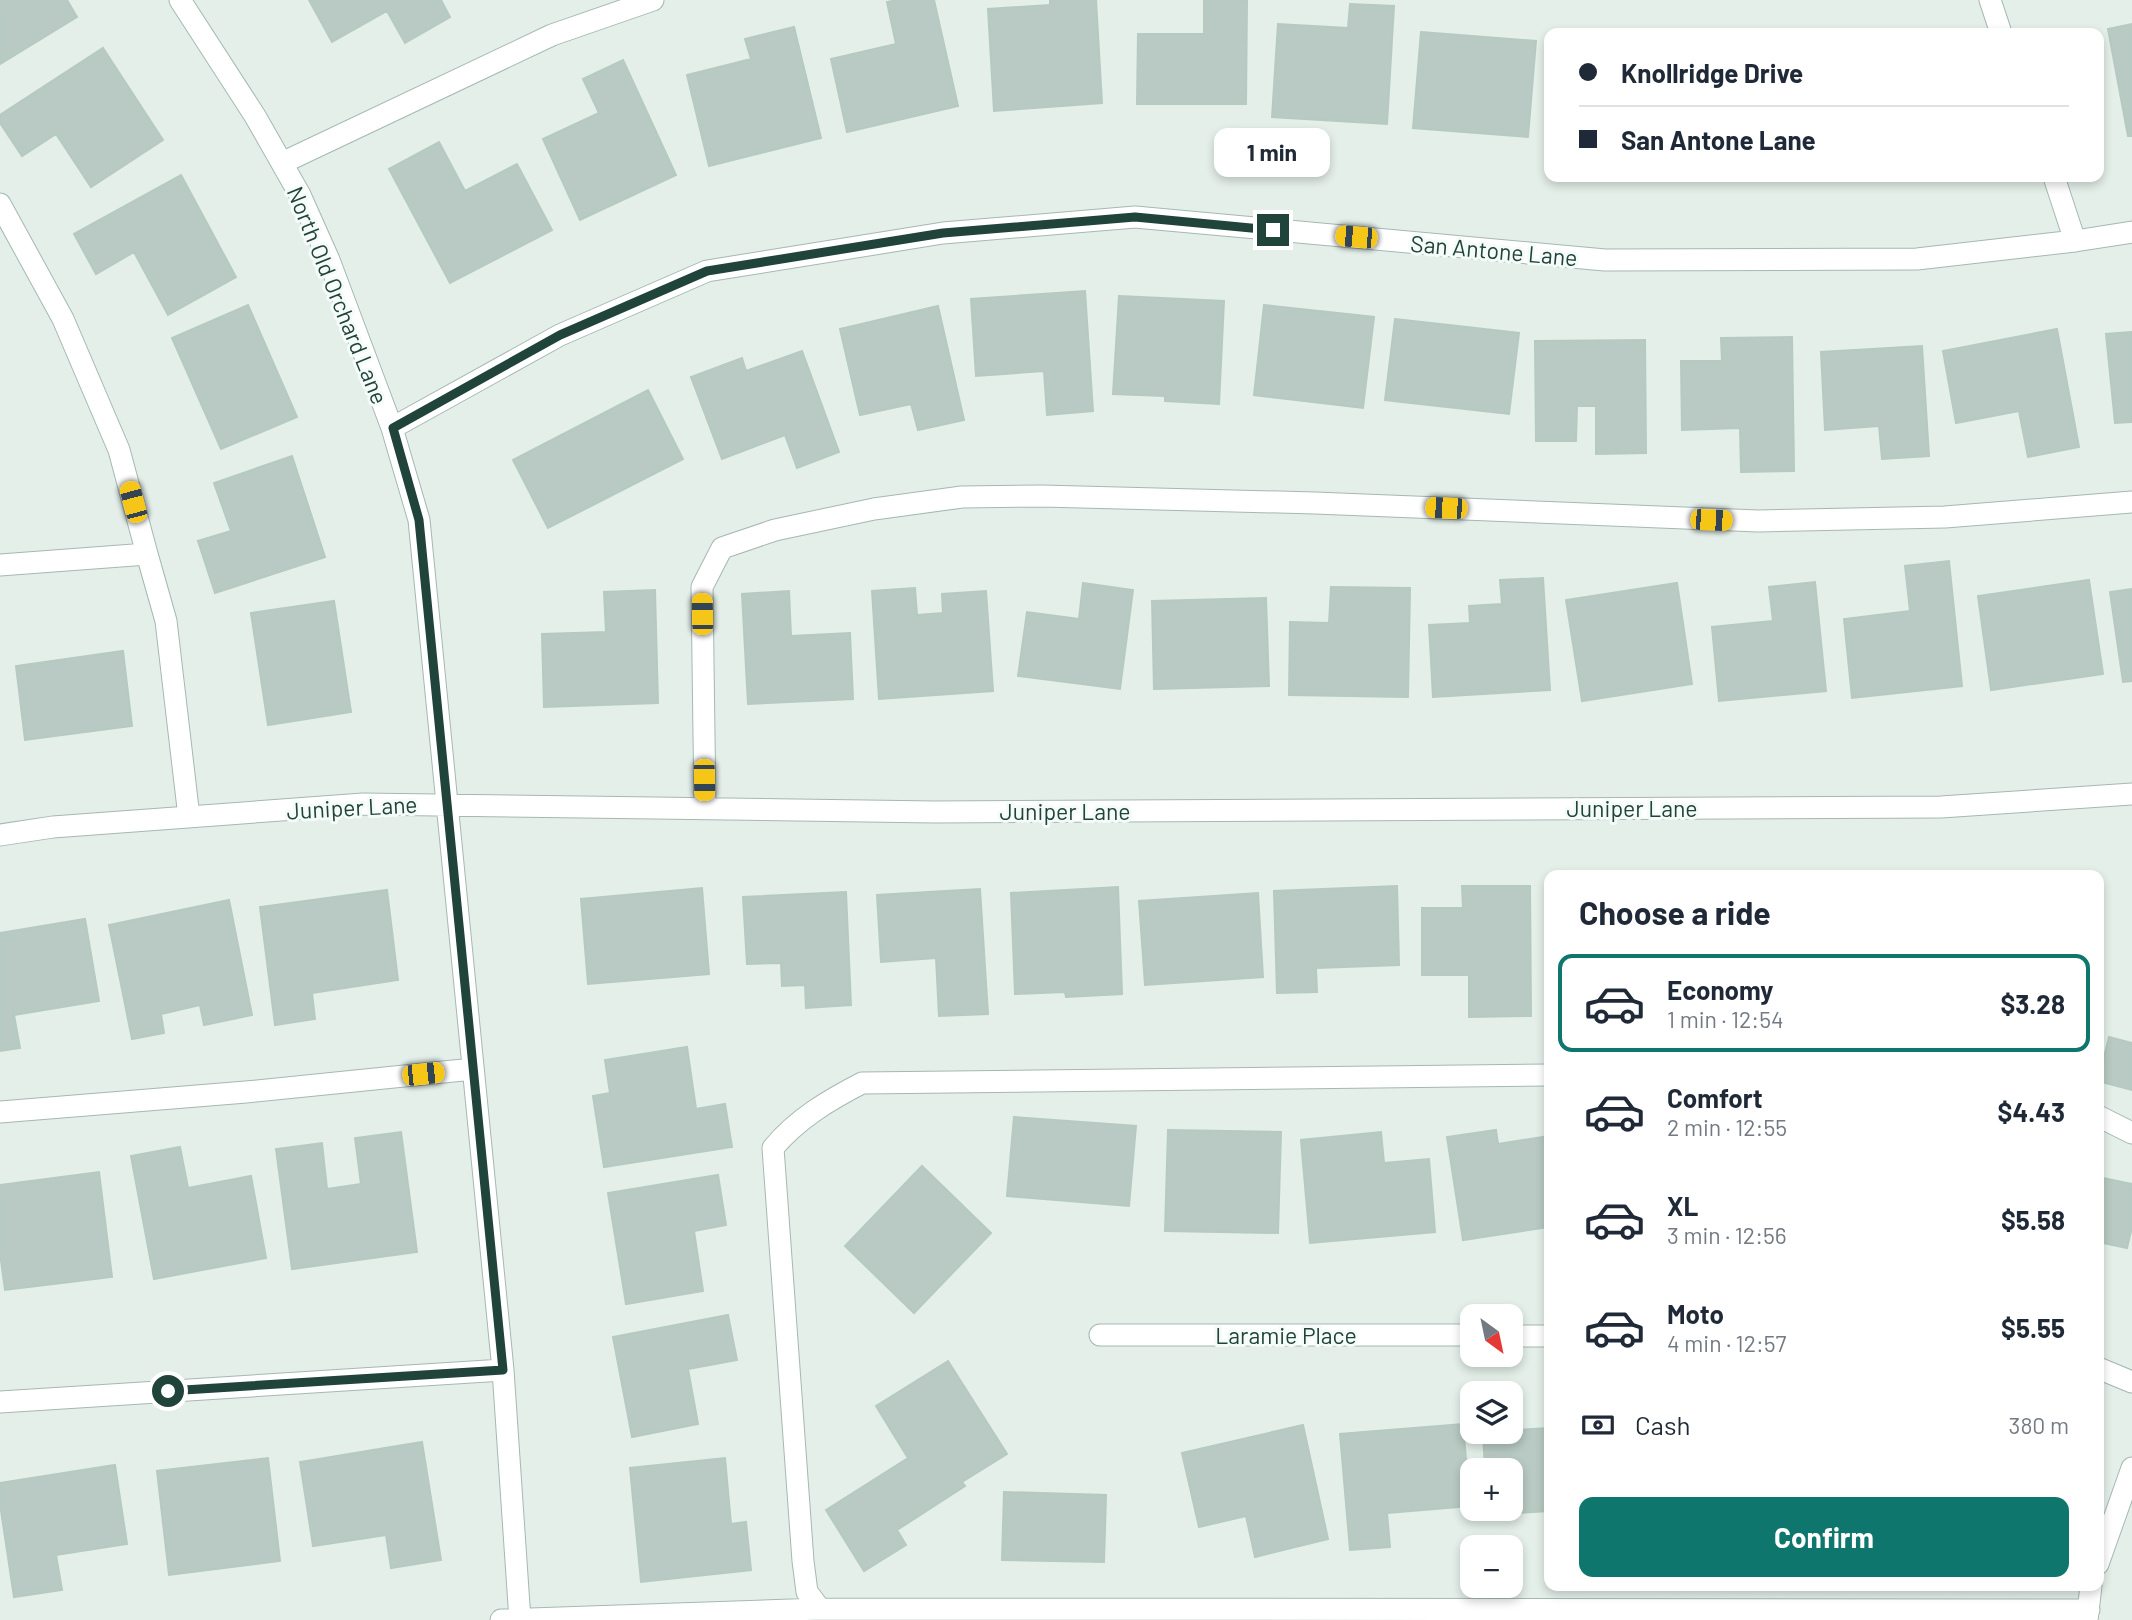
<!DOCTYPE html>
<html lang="en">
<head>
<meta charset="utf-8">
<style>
  body { margin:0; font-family:Barlow,sans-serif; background:#f6f6f7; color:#1f2937; height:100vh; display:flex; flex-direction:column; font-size:26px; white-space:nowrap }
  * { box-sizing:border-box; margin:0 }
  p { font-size:23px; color:#747a83 }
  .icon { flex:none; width:38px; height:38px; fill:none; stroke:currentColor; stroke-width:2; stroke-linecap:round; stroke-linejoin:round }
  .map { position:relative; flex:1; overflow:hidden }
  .side { position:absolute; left:1544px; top:870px; width:560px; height:721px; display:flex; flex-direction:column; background:#fff; border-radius:14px; box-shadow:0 4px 10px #0003 }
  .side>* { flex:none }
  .guide { position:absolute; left:1544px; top:28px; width:560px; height:154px; border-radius:14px; box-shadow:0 4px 10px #0003; display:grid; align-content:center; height:154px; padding:0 35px; background:#fff }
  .needle { width:46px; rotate:147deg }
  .controls { position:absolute; left:1460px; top:1304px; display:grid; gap:14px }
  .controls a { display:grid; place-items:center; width:63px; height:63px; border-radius:14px; background:#fff; box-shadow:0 4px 10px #0003; font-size:35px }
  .end { position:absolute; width:32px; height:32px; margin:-16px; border:9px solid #20433a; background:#fff; box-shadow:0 0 0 4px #fff }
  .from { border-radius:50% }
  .bubble { position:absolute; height:49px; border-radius:14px; background:#fff; box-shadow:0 4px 10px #0003; font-size:23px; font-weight:700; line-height:49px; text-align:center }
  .car { position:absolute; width:21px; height:42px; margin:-21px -10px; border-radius:9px; box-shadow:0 0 5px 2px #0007; background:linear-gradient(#f5c518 24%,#345 0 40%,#f5c518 0 76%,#345 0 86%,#f5c518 0) }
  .guide b { display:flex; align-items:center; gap:24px; height:66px; font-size:26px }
  .guide b+b { border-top:2px solid #e0e1e3 }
  .guide i { width:18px; height:18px; background:#1f2937 }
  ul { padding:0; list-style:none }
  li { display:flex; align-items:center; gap:21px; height:98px; margin:0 14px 10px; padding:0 21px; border:4px solid transparent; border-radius:14px }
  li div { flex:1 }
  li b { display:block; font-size:26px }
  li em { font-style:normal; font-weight:700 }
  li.on { border-color:#0f766e }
  li>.icon { width:63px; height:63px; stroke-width:1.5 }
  h2 { padding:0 35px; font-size:32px; line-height:84px }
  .pay { display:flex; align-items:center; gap:18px; height:77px; padding:0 35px; font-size:26px }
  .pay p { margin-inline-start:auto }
  .cta { display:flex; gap:14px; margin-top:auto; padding:14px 35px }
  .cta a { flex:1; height:80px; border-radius:14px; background:#0f766e; color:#fff; font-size:28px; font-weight:700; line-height:80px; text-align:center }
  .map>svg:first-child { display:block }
</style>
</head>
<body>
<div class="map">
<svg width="2132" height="1620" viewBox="0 0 2132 1620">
  <rect width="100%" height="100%" fill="#e4efea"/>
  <path fill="#b8cac3" stroke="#b5cac1" stroke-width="2" d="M0,0H67L77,17L0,64Z
    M309,0H441L450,17L405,43L387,11L332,42Z
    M897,0H934L958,106L847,132L831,59L896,44L887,2Z
    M1050,0H1096L1102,103L994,111L988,9L1050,5Z
    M1204,0H1247L1246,104H1137L1138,34H1204Z
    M1350,4L1394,6L1387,124L1272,117L1278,24L1348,28Z
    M2132,24V136H2128L2108,29Z
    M794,27L821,138L709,166L687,75L751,59L745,39Z
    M1421,32L1536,41L1528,137L1413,128Z
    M103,48L163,140L91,187L56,134L22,156L0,123V115Z
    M623,60L676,175L580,220L543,139L599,113L583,79Z
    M439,142L465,191L517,164L552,230L450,283L389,169Z
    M181,175L236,277L168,315L134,252L96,274L74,234Z
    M1085,291L1093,411L1047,415L1044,371L976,376L971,299Z
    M1119,296L1224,301L1219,404L1165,401V396L1113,394Z
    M248,305L297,417L221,449L172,338Z
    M1264,305L1374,317L1363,408L1254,395Z
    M938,306L964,420L918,430L911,404L860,415L840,329Z
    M1395,319L1519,333L1509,414L1385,400Z
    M2057,329L2079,447L2028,457L2019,411L1956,423L1943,351Z
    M2132,332V422L2115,423L2106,334Z
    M1792,337L1794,471L1741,472L1740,428L1682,430L1681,361H1722L1721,338Z
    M1645,340L1646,453L1596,454V406H1577L1576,441H1536L1535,341Z
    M1922,346L1929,456L1882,459L1879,426L1825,430L1821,352Z
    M802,351L839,452L797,468L785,435L722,459L691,377L742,358L746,371Z
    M648,390L683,459L548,528L513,460Z
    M292,456L325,557L215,593L198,541L231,531L214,483Z
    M1949,561L1962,686L1852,698L1844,619L1910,611L1905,566Z
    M1543,578L1550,690L1433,697L1429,625L1470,623L1469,606L1502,604L1500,580Z
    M2089,580L2103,674L1991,690L1978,596Z
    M1815,582L1826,691L1719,701L1712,627L1773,621L1769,587Z
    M1083,583L1133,590L1120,689L1018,676L1027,612L1079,619Z
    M1677,583L1692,684L1582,701L1566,600Z
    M1331,587L1410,588L1408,697L1289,695L1290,622L1329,623Z
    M915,588L917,615L943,613L942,594L986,591L993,691L879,699L872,591Z
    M2132,589V681L2123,682L2110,592Z
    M655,590L658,703L544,707L542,634L606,632L604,592Z
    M789,591L791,636L850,633L853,699L748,704L742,594Z
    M1266,598L1269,686L1154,689L1152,601Z
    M334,601L351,712L268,725L251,613Z
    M123,651L132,726L25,740L16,666Z
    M1397,886L1399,965L1316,968L1317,992L1277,993L1274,891Z
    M1462,886H1530L1531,1016L1469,1017V975H1422V908H1463Z
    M1118,887L1122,994L1066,997L1065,992L1015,994L1011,893Z
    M702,888L709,974L588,984L581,899Z
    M980,889L988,1014L939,1016L936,958L881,962L877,895Z
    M1547,889H1549V996H1547Z
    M387,890L398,980L312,993L315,1019L275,1025L260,907Z
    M846,892L851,1005L806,1008L805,985L782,986L781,963L747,964L743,897Z
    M1258,893L1263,977L1145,985L1139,901Z
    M229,900L252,1015L204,1025L200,1005L161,1014L164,1033L132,1039L109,925Z
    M85,919L99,1001L14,1015L20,1048L0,1051V933Z
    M2109,1037L2132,1043V1090L2098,1081Z
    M687,1047L696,1109L725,1104L732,1147L604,1167L593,1096L610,1093L605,1060Z
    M1014,1117L1136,1126L1129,1206L1007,1196Z
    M1168,1130L1281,1132L1278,1233L1165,1231Z
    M1496,1130L1498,1144L1549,1136V1227L1463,1240L1447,1137Z
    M401,1132L417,1252L292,1269L276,1149L322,1143L327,1189L361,1184L355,1138Z
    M1381,1132L1384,1163L1429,1159L1435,1232L1310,1243L1301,1140Z
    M180,1147L188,1188L251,1176L266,1258L154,1279L131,1156Z
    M922,1166L991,1233L914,1313L845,1246Z
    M99,1172L112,1277L5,1290L0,1253V1185Z
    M718,1175L726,1225L694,1231L703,1291L626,1304L608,1193Z
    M2098,1177L2132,1184V1227L2127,1248L2098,1242Z
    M728,1315L737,1360L688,1369L698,1424L632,1437L613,1337Z
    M948,1361L1007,1454L962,1482L965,1486L897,1530L906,1545L864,1571L826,1510L908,1458L876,1406Z
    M1463,1424L1470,1506L1387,1513L1390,1547L1350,1550L1340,1434Z
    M1303,1425L1328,1539L1255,1557L1246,1516L1199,1527L1182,1453Z
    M1549,1428V1511L1487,1515V1508H1510V1470H1485L1483,1432Z
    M422,1442L441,1560L391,1568L386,1535L313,1546L300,1462Z
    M268,1458L280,1561L169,1575L157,1471Z
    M725,1458L731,1524L746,1522L751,1570L641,1582L630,1468Z
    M115,1465L127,1544L56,1555L62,1590L14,1597L0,1504V1483Z
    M1004,1492L1106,1495L1104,1562L1002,1560Z"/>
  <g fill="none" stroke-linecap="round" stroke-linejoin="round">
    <defs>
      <path id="minor" d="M180,0L255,116L300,195L329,260L392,428L419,520L503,1370L520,1620
        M1990,0L2001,33
        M282,163L552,35L653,0
        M2054,177L2075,241
        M0,204L63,319L119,450L147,554
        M392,428L560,335L707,271L943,233L1135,217L1605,260L1917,259L2075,241L2132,232
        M0,565L147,554L166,621L189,817
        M705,808L702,587L722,548L775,530L874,509L962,497L1042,496L1315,503L1758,521L1945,517L2132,502
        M0,835L53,827L363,804L935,812L1941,807L2132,794
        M1549,1075L862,1083C829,1100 797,1119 773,1148L803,1561L807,1592L820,1609L2089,1610
        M0,1112L246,1092L473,1069
        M2098,1116L2132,1133
        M1100,1335H1472
        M1510,1336H1549
        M2098,1368L2132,1382
        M0,1402L503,1370
        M2098,1564L2132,1468
        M501,1620L820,1609
        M2087,1620L2091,1586"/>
    </defs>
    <use href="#minor" stroke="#a5b8b2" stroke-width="23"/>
    <use href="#minor" stroke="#fff" stroke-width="21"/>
  </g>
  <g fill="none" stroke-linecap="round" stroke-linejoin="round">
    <path stroke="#20433a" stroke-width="9" d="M168,1391L503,1370L419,520L393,428L560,335L707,271L943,233L1135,217L1273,230"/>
  </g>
  <g text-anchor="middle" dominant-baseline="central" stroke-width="6" stroke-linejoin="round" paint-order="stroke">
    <g font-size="23" fill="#20433a" stroke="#f5fbf8">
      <text transform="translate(1494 250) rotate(5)">San Antone Lane</text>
      <text transform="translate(338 295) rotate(68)">North Old Orchard Lane</text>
      <text transform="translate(352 807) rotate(-3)">Juniper Lane</text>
      <text x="1632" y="808">Juniper Lane</text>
      <text x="1065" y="811">Juniper Lane</text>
      <text x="1286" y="1335">Laramie Place</text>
    </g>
  </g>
</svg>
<div class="controls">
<a><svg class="needle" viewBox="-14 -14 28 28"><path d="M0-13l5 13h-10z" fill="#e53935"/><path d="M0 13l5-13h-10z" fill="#747a83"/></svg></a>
<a><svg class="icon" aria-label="layers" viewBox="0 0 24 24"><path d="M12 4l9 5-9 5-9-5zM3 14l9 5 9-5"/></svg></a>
<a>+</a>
<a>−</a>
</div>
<i class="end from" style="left:168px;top:1391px"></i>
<i class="end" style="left:1273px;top:230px"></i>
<div class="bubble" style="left:1214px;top:128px;width:116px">1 min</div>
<i class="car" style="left:1356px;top:237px;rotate:275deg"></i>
<i class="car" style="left:133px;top:502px;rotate:345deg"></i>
<i class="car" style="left:1446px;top:508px;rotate:272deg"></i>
<i class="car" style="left:1711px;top:520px;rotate:92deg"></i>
<i class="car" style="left:702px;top:614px;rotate:359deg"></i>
<i class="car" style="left:704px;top:780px;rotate:179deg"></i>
<i class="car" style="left:423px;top:1074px;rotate:84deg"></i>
<div class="guide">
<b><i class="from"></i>Knollridge Drive</b>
<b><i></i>San Antone Lane</b>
</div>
<section class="side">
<h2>Choose a ride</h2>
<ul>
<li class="on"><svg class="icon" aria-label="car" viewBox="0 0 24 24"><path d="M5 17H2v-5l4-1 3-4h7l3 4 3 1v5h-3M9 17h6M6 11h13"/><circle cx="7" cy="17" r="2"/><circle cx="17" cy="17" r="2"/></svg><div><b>Economy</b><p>1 min · 12:54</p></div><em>$3.28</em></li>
<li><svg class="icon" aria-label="car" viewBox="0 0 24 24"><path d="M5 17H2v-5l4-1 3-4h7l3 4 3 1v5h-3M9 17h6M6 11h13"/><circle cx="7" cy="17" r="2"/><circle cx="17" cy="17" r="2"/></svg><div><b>Comfort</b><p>2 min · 12:55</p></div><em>$4.43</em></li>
<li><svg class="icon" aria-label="car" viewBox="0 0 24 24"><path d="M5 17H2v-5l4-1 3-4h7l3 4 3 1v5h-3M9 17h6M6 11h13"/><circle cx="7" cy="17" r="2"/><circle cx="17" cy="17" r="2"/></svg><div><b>XL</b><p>3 min · 12:56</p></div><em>$5.58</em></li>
<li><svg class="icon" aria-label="car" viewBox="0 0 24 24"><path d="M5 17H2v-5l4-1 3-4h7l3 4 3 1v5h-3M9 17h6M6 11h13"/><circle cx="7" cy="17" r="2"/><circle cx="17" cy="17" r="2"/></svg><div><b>Moto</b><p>4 min · 12:57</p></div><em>$5.55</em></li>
</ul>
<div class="pay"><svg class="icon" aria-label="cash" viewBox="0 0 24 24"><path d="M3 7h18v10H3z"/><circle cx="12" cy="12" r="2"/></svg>Cash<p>380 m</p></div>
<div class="cta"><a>Confirm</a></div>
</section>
</div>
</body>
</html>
